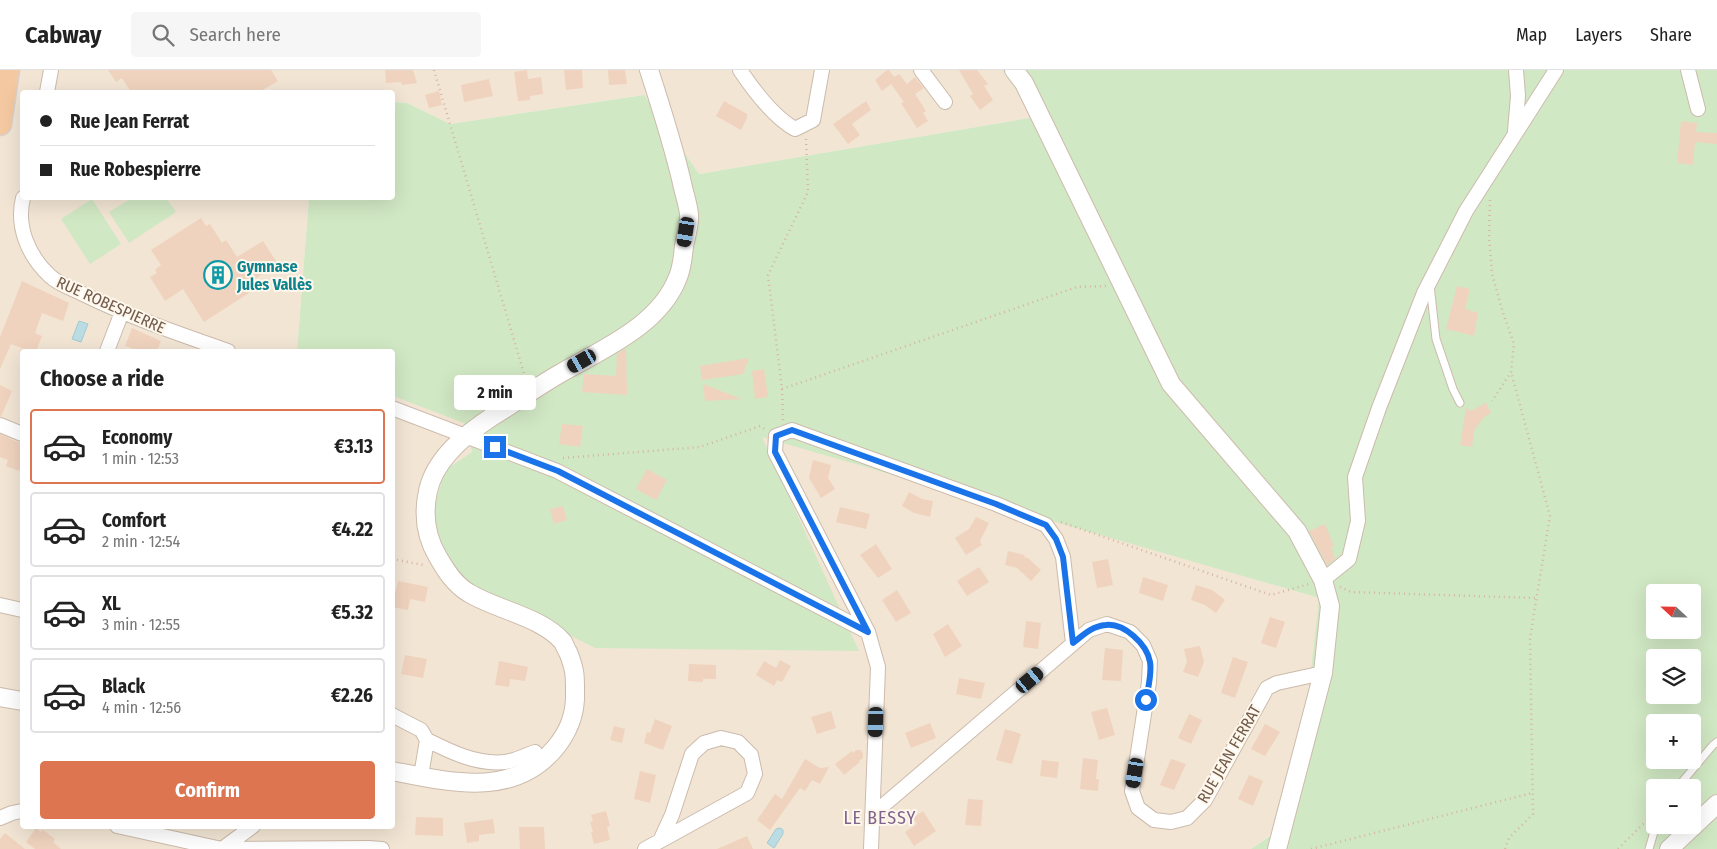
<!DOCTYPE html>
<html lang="en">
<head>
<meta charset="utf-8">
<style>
  body { margin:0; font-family:"Fira Sans Condensed",sans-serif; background:#f6f6f6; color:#222; height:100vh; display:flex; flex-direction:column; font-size:19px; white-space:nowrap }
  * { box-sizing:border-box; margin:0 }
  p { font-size:16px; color:#767676 }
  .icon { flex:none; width:28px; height:28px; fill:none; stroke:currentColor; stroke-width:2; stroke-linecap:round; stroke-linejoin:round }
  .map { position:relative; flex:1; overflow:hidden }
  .panel { position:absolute; left:20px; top:279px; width:375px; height:480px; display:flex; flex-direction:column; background:#fff; border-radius:5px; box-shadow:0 5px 20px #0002 }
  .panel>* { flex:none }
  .hud { position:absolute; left:20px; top:20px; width:375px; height:110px; border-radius:5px; box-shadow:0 5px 20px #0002; display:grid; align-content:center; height:110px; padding:0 20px; background:#fff }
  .needle { width:32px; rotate:292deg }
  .buttons { position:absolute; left:1646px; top:514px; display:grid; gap:10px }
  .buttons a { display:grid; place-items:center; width:55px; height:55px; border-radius:5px; background:#fff; box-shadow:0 5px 20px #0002; font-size:25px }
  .end { position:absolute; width:22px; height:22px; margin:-11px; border:6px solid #1a73e8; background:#fff; box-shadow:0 0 0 2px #fff }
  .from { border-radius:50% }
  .bubble { position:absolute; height:35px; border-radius:5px; background:#fff; box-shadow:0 5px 20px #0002; font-size:16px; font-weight:700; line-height:35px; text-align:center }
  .car { position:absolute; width:15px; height:30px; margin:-15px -8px; border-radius:6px; box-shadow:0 0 4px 1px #0007; background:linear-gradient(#222 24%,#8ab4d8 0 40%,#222 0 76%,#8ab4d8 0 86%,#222 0) }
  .hud b { display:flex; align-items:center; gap:18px; height:48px; font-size:19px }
  .hud b+b { border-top:1px solid #e0e0e0 }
  .hud i { width:12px; height:12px; background:#222 }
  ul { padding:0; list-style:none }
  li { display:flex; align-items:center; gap:15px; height:75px; margin:0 10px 8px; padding:0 10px; border:2px solid #e0e0e0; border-radius:5px }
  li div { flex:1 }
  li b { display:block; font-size:19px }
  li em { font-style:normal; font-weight:700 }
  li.active { border-color:#de7551 }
  li>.icon { width:45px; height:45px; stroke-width:1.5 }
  h2 { padding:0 20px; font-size:22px; line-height:60px }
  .button { display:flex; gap:10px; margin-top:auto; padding:10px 20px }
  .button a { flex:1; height:58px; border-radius:5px; background:#de7551; color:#fff; font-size:20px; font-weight:700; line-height:58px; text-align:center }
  header { display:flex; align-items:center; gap:30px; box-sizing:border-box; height:70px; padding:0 25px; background:#fff; border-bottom:1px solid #e0e0e0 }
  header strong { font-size:24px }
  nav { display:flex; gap:28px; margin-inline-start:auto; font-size:18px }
  .search { width:350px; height:45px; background:#f6f6f6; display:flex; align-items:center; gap:12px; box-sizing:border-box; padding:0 18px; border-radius:5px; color:#767676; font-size:19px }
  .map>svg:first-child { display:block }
</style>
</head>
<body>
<header>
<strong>Cabway</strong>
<div class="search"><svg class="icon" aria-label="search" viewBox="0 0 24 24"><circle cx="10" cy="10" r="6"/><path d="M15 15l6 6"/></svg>Search here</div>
<nav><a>Map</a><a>Layers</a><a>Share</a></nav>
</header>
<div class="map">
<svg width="1717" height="779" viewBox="0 0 1717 779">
  <rect width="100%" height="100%" fill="#fbf3e5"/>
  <path fill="#f2e5d4" d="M0,0H1002L1035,47L699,104L643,25L450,54L407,33L393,32L392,22H22V128H309L297,281H22V756H392L393,326L464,352L472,382L445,400L762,366L1319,528L1309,616L1273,763L1251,779H0Z"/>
  <path fill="#d1e8c4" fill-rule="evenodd" d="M1002,0H1717V779H1251L1274,763L1309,616L1319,528L762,367L859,581L595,578L459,509L443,482L432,445L445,400L472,382L464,353L393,326L392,281H297L309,128H392L393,32L407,33L450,54L644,25L699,104L1035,47ZM1655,522H1692V560H1655ZM1655,588H1692V625H1655ZM1655,652H1692V690H1655ZM1655,718H1692V755H1655Z
    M132,128H166L176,142L129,173L109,142Z
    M92,129L121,174L90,194L61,149Z"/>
  <path fill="#bbdce3" stroke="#a1cbd5" d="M79,251L88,254L81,272L72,269Z
    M780,758L783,760V764L774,778L767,773L776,759Z"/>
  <path fill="#efd3be" d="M108,0H271L278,11L259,22H131L122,8L116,12Z
    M385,0H413L417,13L402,15L401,12L386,13Z
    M527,0L528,9L541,7L543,24L530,26V30L518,31L514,2Z
    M564,0H582L583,18L566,20Z
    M608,0H625L627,14L609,15Z
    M887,0H889L894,7L899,4L907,14L915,7L924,18L915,24L926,41L923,43L928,51L917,58L901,33L904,32L891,14L882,21L875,10Z
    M959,0H977L988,14L984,16L993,30L980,40L970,26L973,24Z
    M489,9L493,26L464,32L461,15Z
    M439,21L442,35L429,38L425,25Z
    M724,31L747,44V48L741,60L716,46Z
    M866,31L871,40L852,54L860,65L848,74L833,54Z
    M1681,51L1697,53L1696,62L1717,63V74L1695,72L1693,95L1677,93Z
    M201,148L206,156L210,154L222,173L226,170L237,187L263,171L278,194L245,215L249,223L204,252L183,219L165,231L150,207L157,203L155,200L161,195L151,180Z
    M22,211L69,233L63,251L42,243L35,263L42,266L36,281H29L11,274L0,299V267Z
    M1457,216L1470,219L1465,239L1478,243L1474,266L1446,259Z
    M132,258L161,271L157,281H139L125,276Z
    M626,278L627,325L582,322L584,304L616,306L617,284Z
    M749,288L743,304L702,310L700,296Z
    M764,299L768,327L755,329L752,301Z
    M703,314L742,329L705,331Z
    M0,315L12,321L1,347L0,346Z
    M1486,333L1491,343L1483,348L1474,361L1472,377L1460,375L1466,338L1471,341Z
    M562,354L583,356L580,377L559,374Z
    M0,364L22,374V393L19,401L6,396L8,390L0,387Z
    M813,390L831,395L828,408L835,419L821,428L809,408Z
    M647,399L667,410L656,430L636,419Z
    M909,422L922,429L933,431L930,447L914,443L902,436Z
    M563,436L567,450L554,454L550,439Z
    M840,437L870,444L866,459L836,452Z
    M976,447L989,453L980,471L982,475L966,485L955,468L969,459Z
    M1325,454L1334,476L1331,477L1335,489L1327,495L1309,461Z
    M876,474L892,499L878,508L860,485Z
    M1008,481L1025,485L1024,487L1028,488L1041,500L1031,511L1017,498L1005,495Z
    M1108,489L1113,515L1097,518L1092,492Z
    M979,497L989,512L967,526L957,511Z
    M1143,507L1168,515L1163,531L1139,523Z
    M398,511L428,517L425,532L410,529L408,540L392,537Z
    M1196,515L1212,520L1225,530L1216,543L1205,535L1191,530Z
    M897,520L911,543L896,552L882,530Z
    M1270,547L1285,552L1276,578L1261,573Z
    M1026,551L1041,553L1038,579L1023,577Z
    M948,554L962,576L945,587L933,564Z
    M1200,576L1204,592L1198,607L1183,602L1187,592L1184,579Z
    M1105,578L1123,580L1121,611L1102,610Z
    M405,585L427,589L423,608L401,604Z
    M1233,587L1248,592L1235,628L1221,623Z
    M780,590L791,596L782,612L777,610L774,616L756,605L764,591L776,598Z
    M499,591L528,597L525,611L510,609L509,617L495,615Z
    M689,594L716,595V609H703V612L688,611Z
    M959,608L985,613L981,629L956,624Z
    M1107,638L1115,665L1099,670L1091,642Z
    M831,641L836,658L817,664L811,647Z
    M1189,644L1202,650L1191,674L1178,668Z
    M655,649L672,656L663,680L644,673L647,662L650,663Z
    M930,653L936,668L911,678L905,663Z
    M1265,654L1280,662L1265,686L1251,679Z
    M614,656L625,659L622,673L610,670Z
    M1005,659L1021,664L1012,694L996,690Z
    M856,680H861L863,684V688L859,691L860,692L844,705L835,694L852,681L853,683Z
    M1083,688L1098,690L1096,709H1099L1098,721L1080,719Z
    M805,689L820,698L829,697L820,714L812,710L805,721L800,718L770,760L757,750L775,724L782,729Z
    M1171,689L1186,694L1174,720L1160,715Z
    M1042,690L1059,692L1057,708L1040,706Z
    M640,701L656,705L650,733L634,729Z
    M1249,705L1263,711L1253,736L1238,729Z
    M968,729L983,730L981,756L965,755Z
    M606,741L610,756L607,757L610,770L594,774L591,762H593L590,752L593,751L591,745Z
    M923,741L936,761L914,776L905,762L917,754L913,748Z
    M416,747L443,748V766L415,765Z
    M493,749L495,763L479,765V771L467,773L464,753Z
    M519,757H544L545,779H520Z
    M36,758L41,762L43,760L55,769L53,772L61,779H35L26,772Z
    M5,763L25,779H0V769Z
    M747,766L753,779H717Z"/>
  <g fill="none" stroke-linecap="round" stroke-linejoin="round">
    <defs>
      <path id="service" d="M1430,215L1436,269L1453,319L1460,333
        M1677,718L1713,675L1717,672
        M1649,779L1656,755"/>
      <path id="minor" d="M740,0C754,21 774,47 795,59L813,50L822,0
        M921,0L945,32
        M1688,0L1698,39
        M47,22L51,0
        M1515,61L1518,26L1516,0
        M23,128C16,156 28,186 50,206C58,214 73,219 83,224C130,247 179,264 228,281
        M107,281L122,242
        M392,338L557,401L868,562
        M0,355L22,364
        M1323,510L1349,489L1358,451L1355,407L1379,338L1424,223L1466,141L1556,0
        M0,535L22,540
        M392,645L421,660L427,670L421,706
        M427,670C451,682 477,695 505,692C515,691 526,685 535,682
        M872,745L1089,560L1107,554L1130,562L1143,575L1150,591L1149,612L1132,721L1138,738L1154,750L1171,752L1187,748L1205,730L1267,618L1277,613L1323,603
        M0,748L12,743L22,741
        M117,756L222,779L369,778L382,779
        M222,779L253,756
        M645,779L660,771L747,723L755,704L751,685L738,672L721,668L704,673L692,684L672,745L660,771
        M871,779L878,597L868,562L775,382L776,366L792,360L996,434L1046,455L1056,469L1063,487L1073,573"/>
      <path id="tertiary" d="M1014,0L1024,13L1171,314L1297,461L1323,510L1330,536L1323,603L1277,779
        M0,627L22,631
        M392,701C449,712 514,729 556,677C568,662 574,648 575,629C575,607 576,602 568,582C567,581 564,574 563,572C542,547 497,540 469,523C455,515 446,501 438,487C426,467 423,444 428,421C435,388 467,363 493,346C516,332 538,316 561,303C603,279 660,255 678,207C682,198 683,186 684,176C686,166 690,154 689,144C688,134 684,123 682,113C673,74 661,37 649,0
        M1669,779L1717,734"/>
      <path id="trunk" d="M0,54L8,0"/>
    </defs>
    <use href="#service" stroke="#ccbbac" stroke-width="9"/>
    <use href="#minor" stroke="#ccbbac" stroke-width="16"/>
    <use href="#tertiary" stroke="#ccbbac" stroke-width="20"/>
    <use href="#trunk" stroke="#d8d1cd" stroke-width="25"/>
    <path stroke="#d4b6a1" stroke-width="2.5" stroke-dasharray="1 4" stroke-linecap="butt" d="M434,0L525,307
      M1490,130L1489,166L1492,204L1503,243L1514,274L1511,302L1492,331
      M782,319L1077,217L1106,216
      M783,350L782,319L768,205L808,122L806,68
      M563,388L700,377L760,356L766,360
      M1061,452L1271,525L1309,514
      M392,489L424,495
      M1340,517L1351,522L1536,528
      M1311,779L1532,723
      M1505,779L1509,768L1533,744L1530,568L1550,446L1511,302
      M1618,779L1647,750"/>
    <use href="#service" stroke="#fff" stroke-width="7"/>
    <use href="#minor" stroke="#fff" stroke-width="14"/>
    <use href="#tertiary" stroke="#fff" stroke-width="18"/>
    <use href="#trunk" stroke="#f4c8a0" stroke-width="22"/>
  </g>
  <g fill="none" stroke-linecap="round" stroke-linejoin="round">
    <path stroke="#1a73e8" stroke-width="6" d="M495,377L558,401L868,562L775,382L776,366L792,360L996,434L1046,455L1056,469L1063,487L1073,573C1083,565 1092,556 1106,555C1124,553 1147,574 1150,592C1152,604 1148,618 1146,630"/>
  </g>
  <defs>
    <symbol id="building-ring" viewBox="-11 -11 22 22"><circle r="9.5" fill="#fef7eb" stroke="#0f9aa8" stroke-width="1.5"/><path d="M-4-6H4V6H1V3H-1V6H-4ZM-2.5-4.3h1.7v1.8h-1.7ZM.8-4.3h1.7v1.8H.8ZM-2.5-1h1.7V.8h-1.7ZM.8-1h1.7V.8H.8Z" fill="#0f9aa8"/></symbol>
  </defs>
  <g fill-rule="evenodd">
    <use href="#building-ring" x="202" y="189" width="32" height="32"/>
  </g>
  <g text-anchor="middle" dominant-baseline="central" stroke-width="4" stroke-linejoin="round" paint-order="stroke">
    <g font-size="16" font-weight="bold" fill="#0d838f" stroke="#fef7eb" text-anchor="start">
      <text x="237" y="196">Gymnase<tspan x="237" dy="18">Jules Vallès</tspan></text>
    </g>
    <g font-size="16" fill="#725b4c" stroke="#fef7eb">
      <text transform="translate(111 235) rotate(24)">RUE ROBESPIERRE</text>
      <text transform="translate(1229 684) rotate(-60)">RUE JEAN FERRAT</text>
    </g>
    <g font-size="18" letter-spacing="1" fill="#81638f" stroke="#fef7eb">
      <text x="880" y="748">LE BESSY</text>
    </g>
  </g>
</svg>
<div class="buttons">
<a><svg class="needle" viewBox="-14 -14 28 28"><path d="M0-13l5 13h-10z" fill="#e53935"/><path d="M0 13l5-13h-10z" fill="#767676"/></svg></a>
<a><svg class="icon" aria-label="layers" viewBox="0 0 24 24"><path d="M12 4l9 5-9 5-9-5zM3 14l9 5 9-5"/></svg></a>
<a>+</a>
<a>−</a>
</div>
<i class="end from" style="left:1146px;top:630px"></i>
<i class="end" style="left:495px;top:377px"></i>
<div class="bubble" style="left:454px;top:305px;width:82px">2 min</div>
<i class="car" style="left:686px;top:162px;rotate:189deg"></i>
<i class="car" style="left:582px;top:291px;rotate:240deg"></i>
<i class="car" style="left:1030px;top:610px;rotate:50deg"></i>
<i class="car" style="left:876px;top:652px;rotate:182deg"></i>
<i class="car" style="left:1135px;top:703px;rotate:189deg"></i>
<div class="hud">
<b><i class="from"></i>Rue Jean Ferrat</b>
<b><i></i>Rue Robespierre</b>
</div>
<section class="panel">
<h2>Choose a ride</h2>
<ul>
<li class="active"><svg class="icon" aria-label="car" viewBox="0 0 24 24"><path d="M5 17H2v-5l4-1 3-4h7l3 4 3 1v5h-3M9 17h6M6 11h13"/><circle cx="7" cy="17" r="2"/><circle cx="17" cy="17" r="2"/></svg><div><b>Economy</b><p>1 min · 12:53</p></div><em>€3.13</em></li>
<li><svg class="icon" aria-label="car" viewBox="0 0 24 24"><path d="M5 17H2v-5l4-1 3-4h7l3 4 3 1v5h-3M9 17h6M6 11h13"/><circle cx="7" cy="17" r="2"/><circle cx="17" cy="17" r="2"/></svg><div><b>Comfort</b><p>2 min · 12:54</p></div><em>€4.22</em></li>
<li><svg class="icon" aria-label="car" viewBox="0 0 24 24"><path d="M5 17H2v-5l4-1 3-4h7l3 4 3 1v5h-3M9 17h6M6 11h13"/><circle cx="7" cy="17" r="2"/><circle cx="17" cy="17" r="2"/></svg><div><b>XL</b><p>3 min · 12:55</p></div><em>€5.32</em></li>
<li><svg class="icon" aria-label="car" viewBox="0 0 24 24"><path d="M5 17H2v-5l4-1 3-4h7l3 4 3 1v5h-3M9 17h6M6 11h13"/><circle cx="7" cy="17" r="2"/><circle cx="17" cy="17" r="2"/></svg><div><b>Black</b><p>4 min · 12:56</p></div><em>€2.26</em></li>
</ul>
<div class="button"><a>Confirm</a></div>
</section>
</div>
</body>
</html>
